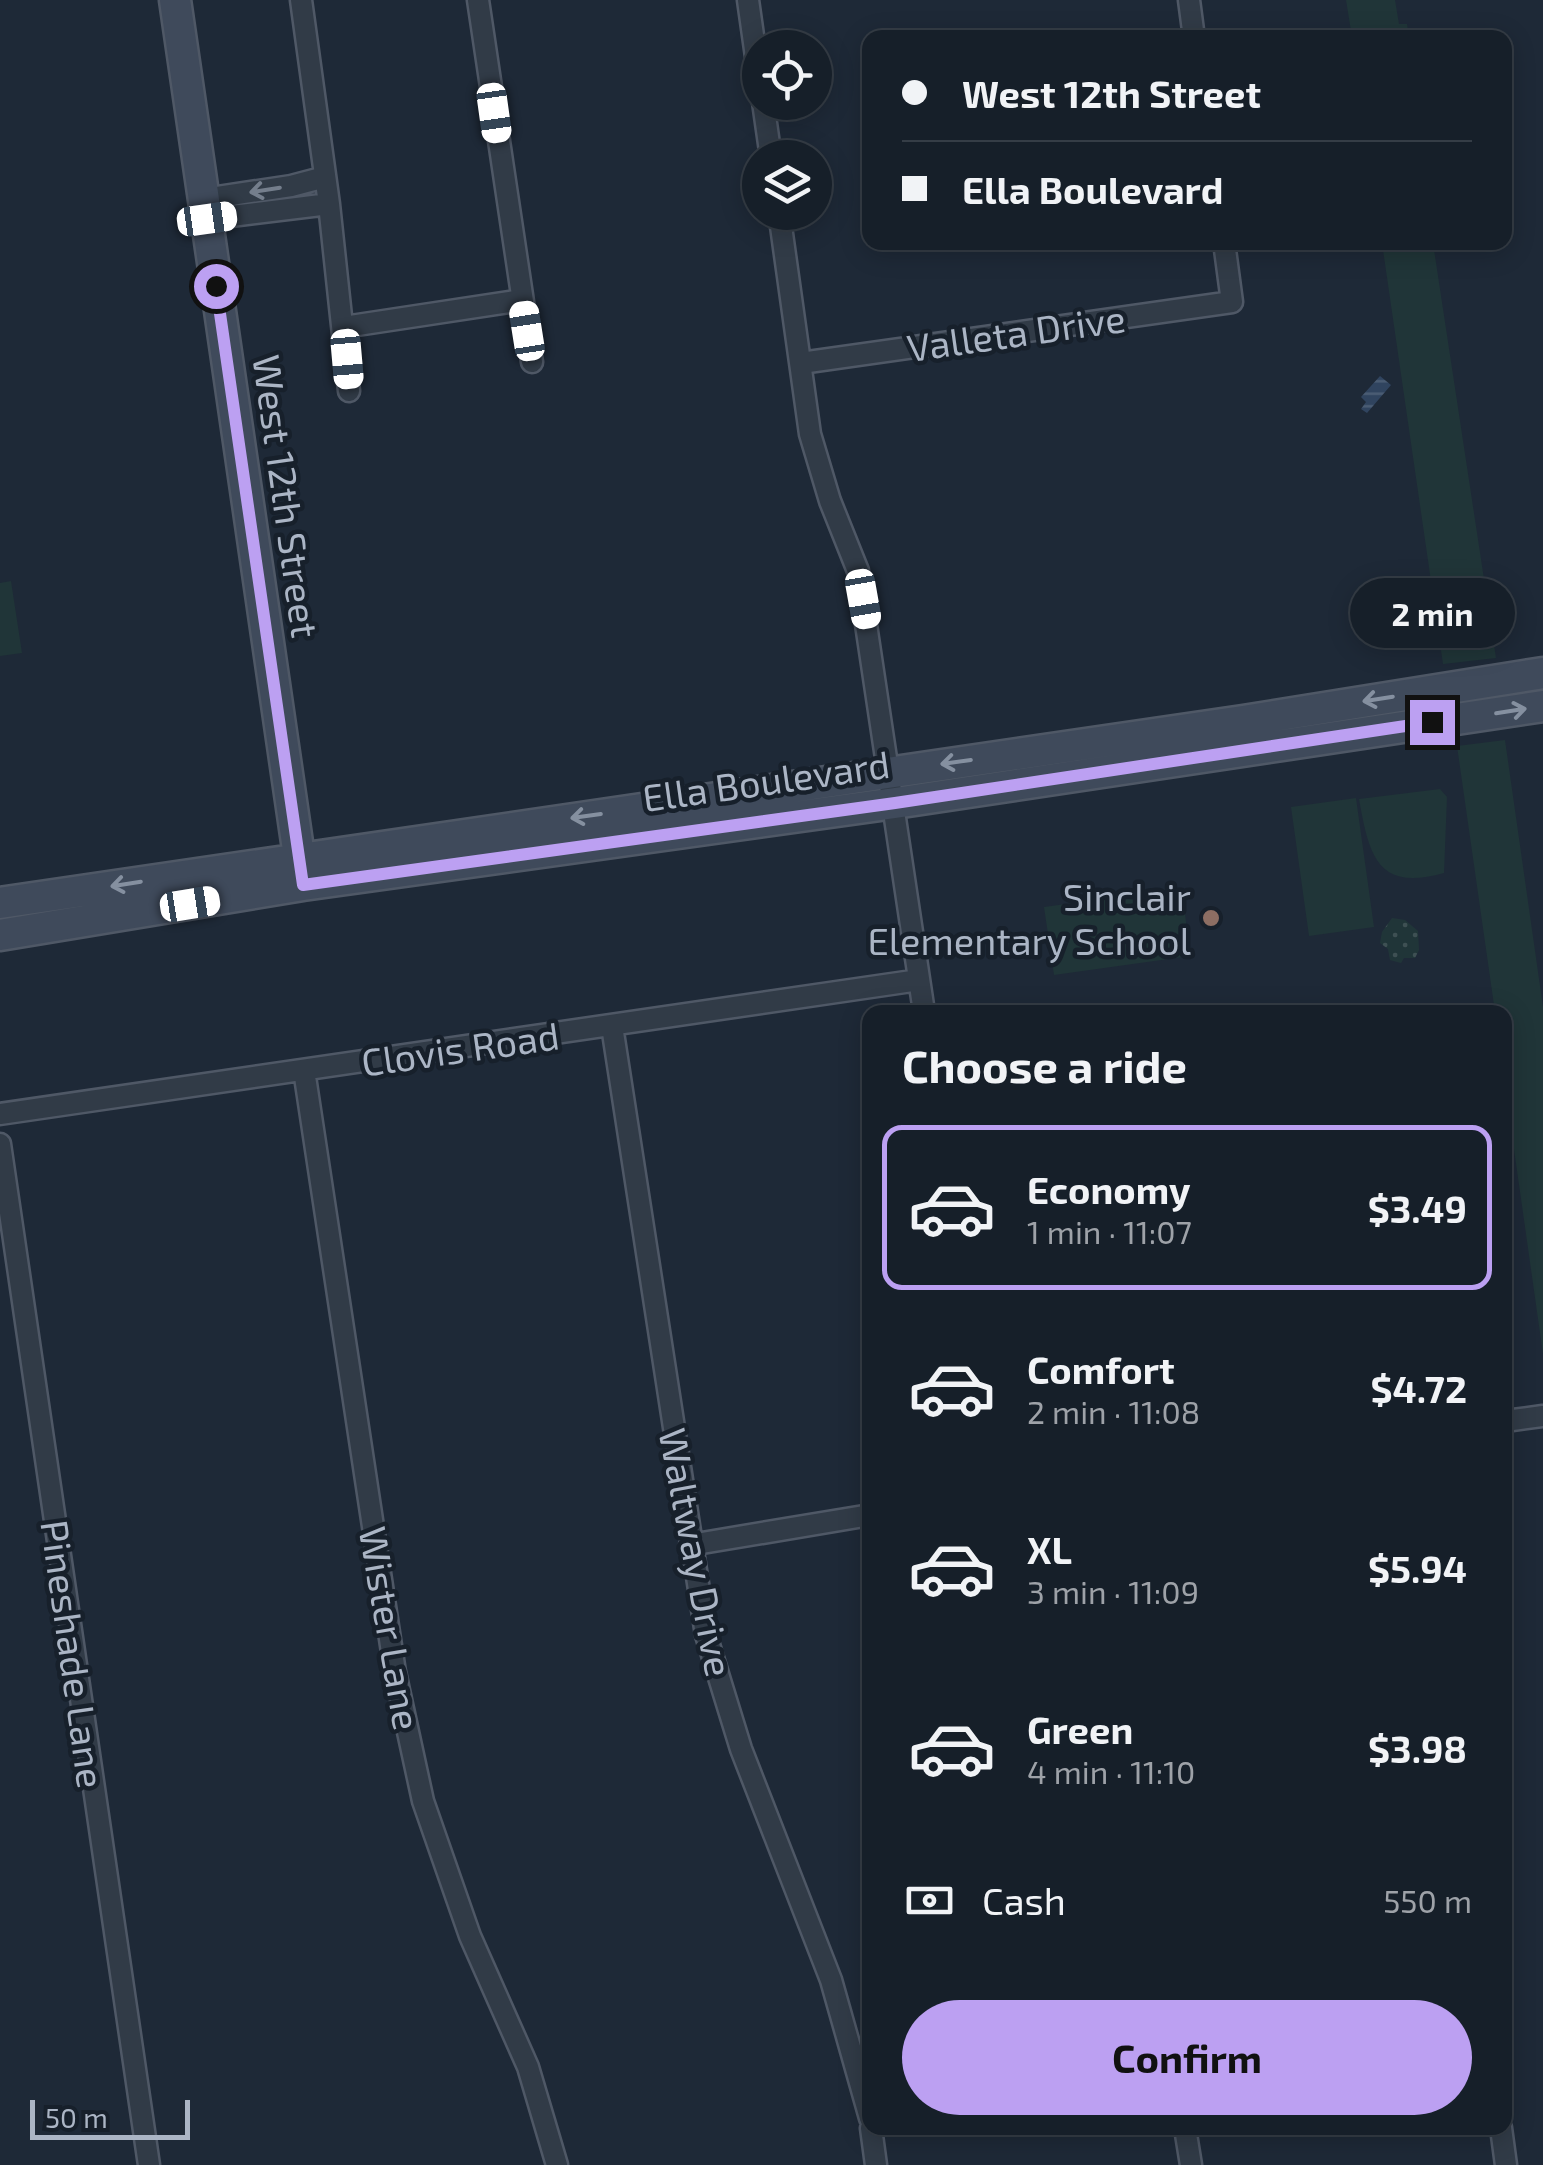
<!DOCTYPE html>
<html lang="en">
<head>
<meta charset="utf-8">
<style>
  body { margin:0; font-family:"Exo 2",sans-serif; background:#1f2731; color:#f1f3f6; height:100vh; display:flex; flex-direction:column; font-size:38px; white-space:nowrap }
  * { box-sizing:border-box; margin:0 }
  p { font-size:32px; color:#9ea2a8 }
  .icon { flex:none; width:55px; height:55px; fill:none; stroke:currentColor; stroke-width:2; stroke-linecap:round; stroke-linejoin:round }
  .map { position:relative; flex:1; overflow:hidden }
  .side { position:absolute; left:862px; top:1005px; width:650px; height:1130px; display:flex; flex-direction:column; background:#161f29; border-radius:20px; box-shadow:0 5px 25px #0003,0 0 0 2px #353d46 }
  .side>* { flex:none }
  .hud { position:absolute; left:862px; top:30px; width:650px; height:220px; border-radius:20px; box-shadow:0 5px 25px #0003,0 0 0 2px #353d46; display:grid; align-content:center; height:220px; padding:0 40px; background:#161f29 }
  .buttons { position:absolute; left:742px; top:30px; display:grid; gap:20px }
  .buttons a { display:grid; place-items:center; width:90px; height:90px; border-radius:50%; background:#161f29; box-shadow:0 5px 25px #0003,0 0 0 2px #353d46; font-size:50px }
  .scale { position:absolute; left:30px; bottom:25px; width:160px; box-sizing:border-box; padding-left:10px; border:5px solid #abb5c5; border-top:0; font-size:28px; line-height:35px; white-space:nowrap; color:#abb5c5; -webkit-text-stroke:8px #17202b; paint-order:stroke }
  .end { position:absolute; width:45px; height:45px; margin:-22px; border:12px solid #bca0f2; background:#111; box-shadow:0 0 0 5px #111 }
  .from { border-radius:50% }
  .bubble { position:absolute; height:70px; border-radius:35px; background:#161f29; box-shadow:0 5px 25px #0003,0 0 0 2px #353d46; font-size:32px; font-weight:700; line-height:70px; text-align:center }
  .car { position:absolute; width:30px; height:60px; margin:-30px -15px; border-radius:12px; box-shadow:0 0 8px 2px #0007; background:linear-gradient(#fff 24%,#345 0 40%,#fff 0 76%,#345 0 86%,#fff 0) }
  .hud b { display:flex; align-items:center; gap:35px; height:95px; font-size:38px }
  .hud b+b { border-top:2px solid #353d46 }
  .hud i { width:25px; height:25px; background:#f1f3f6 }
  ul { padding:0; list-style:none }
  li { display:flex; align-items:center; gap:30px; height:165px; margin:0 20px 15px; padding:0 20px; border:5px solid transparent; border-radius:20px }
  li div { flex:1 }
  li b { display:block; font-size:38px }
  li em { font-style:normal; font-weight:700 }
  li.selected { border-color:#bca0f2 }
  li>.icon { width:90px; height:90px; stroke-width:1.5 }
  h2 { padding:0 40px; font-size:45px; line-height:120px }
  .pay { display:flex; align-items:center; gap:25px; height:110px; padding:0 40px; font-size:38px }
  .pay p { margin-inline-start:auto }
  .primary-button { display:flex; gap:20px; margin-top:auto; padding:20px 40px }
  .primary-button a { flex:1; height:115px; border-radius:60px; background:#bca0f2; color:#111; font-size:40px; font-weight:700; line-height:115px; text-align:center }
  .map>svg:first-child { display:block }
</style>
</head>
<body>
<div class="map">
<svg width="1543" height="2165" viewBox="0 0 1543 2165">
  <defs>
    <pattern id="park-dots" width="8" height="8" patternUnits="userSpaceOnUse" patternTransform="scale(2.5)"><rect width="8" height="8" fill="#203538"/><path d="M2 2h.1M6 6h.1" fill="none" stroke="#3e5053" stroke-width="1.8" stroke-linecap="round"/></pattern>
    <pattern id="water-rules" width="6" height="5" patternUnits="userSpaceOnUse" patternTransform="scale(2.5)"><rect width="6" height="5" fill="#30445f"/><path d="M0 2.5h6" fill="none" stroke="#4b5d74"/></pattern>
  </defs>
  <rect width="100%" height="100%" fill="#1e2937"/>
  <path fill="#203538" d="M1346,0H1395L1399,24H1407L1409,37H1352Z
    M1382,243H1433L1496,658L1443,664Z
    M11,581L22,653L0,656V583Z
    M1505,740L1543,1007V1354L1505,1086V1012H1495L1457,746Z
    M1440,789L1447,797L1444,873C1377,892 1369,855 1359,799Z
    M1356,798L1374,927L1309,936L1291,807Z
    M1182,888L1190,956L1054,975L1044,907Z"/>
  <path fill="url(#park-dots)" d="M1392,918L1405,920L1418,931L1419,950L1415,958H1404L1401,963L1390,960L1388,949L1380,943L1382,932Z"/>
  <path fill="url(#water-rules)" d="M1380,376L1391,385L1367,413L1361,409L1366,402L1361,397Z"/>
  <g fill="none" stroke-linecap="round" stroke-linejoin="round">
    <defs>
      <path id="street" d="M301,0L329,204L349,391
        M478,0L532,362
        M748,0L760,85
        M1189,0L1194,38
        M763,102L771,158
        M204,199L291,186L325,177
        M779,212L810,434L830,501L858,571L924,1012
        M207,219L329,204
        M344,327L522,300
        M801,363L1232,302L1224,242
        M612,1026L706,1635L741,1749L831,1980L870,2118
        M304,1070L395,1672L423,1801L470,1936L528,2067L557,2165
        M0,1114L919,980
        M0,1144L149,2165
        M1505,1421L1543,1416
        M690,1545L870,1515
        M871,2128L876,2165
        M1185,2128L1191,2165
        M1501,2128L1506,2165"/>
      <path id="secondary" d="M175,0L302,877
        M0,903L1243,721L1543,673
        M0,935L303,885L895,803L1543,706"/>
    </defs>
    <use href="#street" stroke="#4f5866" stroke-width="25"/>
    <use href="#secondary" stroke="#4f5866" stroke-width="35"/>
    <use href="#street" stroke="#313b47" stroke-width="20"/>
    <use href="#secondary" stroke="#3f4a5b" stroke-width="30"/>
  </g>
  <defs><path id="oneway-shaft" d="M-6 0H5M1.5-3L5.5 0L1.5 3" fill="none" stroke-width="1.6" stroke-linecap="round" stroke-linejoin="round" transform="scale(2.5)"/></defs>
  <use stroke="#747e8c" href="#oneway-shaft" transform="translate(265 190) rotate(171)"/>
  <g stroke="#8590a0">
    <use href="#oneway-shaft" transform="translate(1378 699) rotate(171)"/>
    <use href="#oneway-shaft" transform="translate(1511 711) rotate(-9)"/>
    <use href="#oneway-shaft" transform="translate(956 762) rotate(172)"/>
    <use href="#oneway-shaft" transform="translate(586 816) rotate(172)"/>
    <use href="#oneway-shaft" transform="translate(126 884) rotate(171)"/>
  </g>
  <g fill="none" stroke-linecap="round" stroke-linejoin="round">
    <path stroke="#bca0f2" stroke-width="12" d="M216,286L303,885L895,803L1432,722"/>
  </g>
  <circle fill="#8d6e63" stroke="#17202b" stroke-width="4" cx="1211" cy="918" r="10"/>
  <g text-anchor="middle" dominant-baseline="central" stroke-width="9" stroke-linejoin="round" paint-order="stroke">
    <g font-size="38" fill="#abb5c5" stroke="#17202b">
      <text transform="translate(1016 332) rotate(-8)">Valleta Drive</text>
      <text transform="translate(287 496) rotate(82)">West 12th Street</text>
      <text transform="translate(766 780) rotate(-8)">Ella Boulevard</text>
      <text transform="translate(460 1048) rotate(-8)">Clovis Road</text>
      <text transform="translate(697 1552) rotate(79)">Waltway Drive</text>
      <text transform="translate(391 1628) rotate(80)">Wister Lane</text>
      <text transform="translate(74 1654) rotate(82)">Pineshade Lane</text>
    </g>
    <g font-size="38" fill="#abb5c5" stroke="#17202b" text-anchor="end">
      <text x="1191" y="896">Sinclair<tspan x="1191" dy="44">Elementary School</tspan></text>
    </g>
  </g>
</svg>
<div class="buttons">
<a><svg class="icon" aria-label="locate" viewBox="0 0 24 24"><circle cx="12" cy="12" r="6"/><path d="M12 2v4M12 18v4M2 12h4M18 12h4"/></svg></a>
<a><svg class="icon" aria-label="layers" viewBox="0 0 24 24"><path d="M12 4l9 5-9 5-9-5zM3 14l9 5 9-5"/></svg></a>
</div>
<div class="scale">50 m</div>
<i class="end from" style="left:216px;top:286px"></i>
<i class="end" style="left:1432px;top:722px"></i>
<div class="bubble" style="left:1350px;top:578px;width:165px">2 min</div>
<i class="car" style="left:494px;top:113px;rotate:172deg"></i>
<i class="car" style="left:207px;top:219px;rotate:82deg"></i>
<i class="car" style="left:527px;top:331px;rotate:351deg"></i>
<i class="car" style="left:347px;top:359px;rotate:175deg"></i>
<i class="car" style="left:863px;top:599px;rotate:170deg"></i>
<i class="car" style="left:190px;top:904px;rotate:81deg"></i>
<div class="hud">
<b><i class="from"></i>West 12th Street</b>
<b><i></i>Ella Boulevard</b>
</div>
<section class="side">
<h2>Choose a ride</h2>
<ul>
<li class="selected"><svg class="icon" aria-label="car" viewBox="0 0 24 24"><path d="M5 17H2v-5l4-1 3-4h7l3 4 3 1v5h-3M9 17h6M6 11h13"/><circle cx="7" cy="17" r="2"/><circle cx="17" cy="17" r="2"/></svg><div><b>Economy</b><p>1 min · 11:07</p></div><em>$3.49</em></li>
<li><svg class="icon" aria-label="car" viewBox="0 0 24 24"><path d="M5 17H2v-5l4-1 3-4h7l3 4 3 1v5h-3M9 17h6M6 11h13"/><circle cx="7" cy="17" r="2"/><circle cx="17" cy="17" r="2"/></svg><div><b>Comfort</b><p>2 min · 11:08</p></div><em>$4.72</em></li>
<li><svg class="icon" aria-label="car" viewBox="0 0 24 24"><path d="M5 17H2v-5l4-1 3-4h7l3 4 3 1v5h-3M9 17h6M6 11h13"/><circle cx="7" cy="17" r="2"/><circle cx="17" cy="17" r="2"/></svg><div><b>XL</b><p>3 min · 11:09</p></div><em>$5.94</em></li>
<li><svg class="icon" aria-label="car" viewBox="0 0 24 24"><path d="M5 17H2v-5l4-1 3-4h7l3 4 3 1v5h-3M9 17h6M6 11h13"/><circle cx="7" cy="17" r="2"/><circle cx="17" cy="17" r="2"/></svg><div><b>Green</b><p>4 min · 11:10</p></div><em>$3.98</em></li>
</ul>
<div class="pay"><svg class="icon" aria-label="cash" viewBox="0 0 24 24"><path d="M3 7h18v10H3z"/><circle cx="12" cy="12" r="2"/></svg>Cash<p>550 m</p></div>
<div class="primary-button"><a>Confirm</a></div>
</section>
</div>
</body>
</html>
